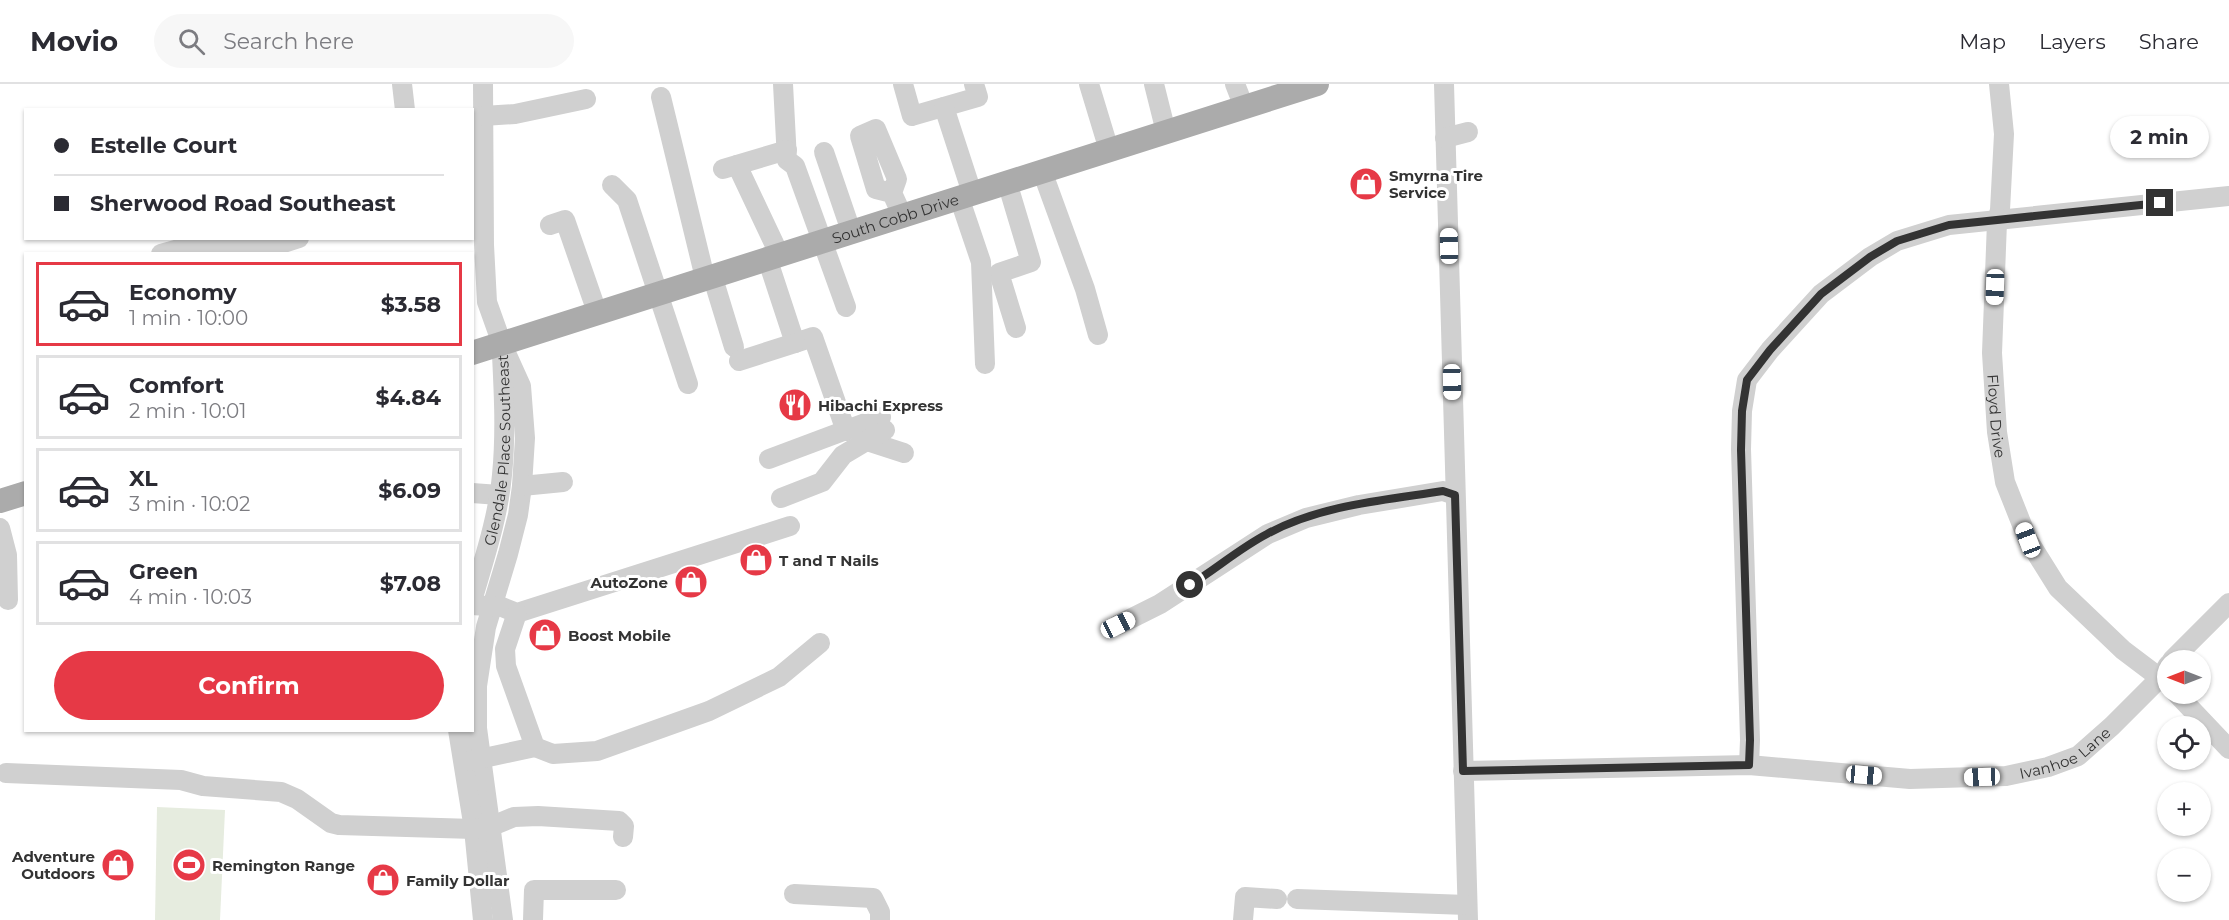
<!DOCTYPE html>
<html lang="en">
<head>
<meta charset="utf-8">
<style>
  body { margin:0; font-family:Montserrat,sans-serif; background:#f7f7f7; color:#2b2b33; height:100vh; display:flex; flex-direction:column; font-size:22px; white-space:nowrap }
  * { box-sizing:border-box; margin:0 }
  p { font-size:20px; color:#7c7c81 }
  .icon { flex:none; width:33px; height:33px; fill:none; stroke:currentColor; stroke-width:2; stroke-linecap:round; stroke-linejoin:round }
  .map { position:relative; flex:1; overflow:hidden }
  .side { position:absolute; left:24px; top:168px; width:450px; height:480px; display:flex; flex-direction:column; background:#fff; border-radius:0px; box-shadow:0 2px 4px #0004 }
  .side>* { flex:none }
  .hud { position:absolute; left:24px; top:24px; width:450px; height:132px; border-radius:0px; box-shadow:0 2px 4px #0004; display:grid; align-content:center; height:132px; padding:0 30px; background:#fff }
  .needle { width:39px; rotate:270deg }
  .buttons { position:absolute; left:2157px; top:566px; display:grid; gap:12px }
  .buttons a { display:grid; place-items:center; width:54px; height:54px; border-radius:50%; background:#fff; box-shadow:0 2px 4px #0004; font-size:30px }
  .end { position:absolute; width:27px; height:27px; margin:-14px; border:8px solid #333; background:#fff; box-shadow:0 0 0 3px #fff }
  .from { border-radius:50% }
  .bubble { position:absolute; height:42px; border-radius:21px; background:#fff; box-shadow:0 2px 4px #0004; font-size:20px; font-weight:700; line-height:42px; text-align:center }
  .car { position:absolute; width:18px; height:36px; margin:-18px -9px; border-radius:8px; box-shadow:0 0 4px 2px #0007; background:linear-gradient(#fff 24%,#345 0 40%,#fff 0 76%,#345 0 86%,#fff 0) }
  .hud b { display:flex; align-items:center; gap:21px; height:57px; font-size:22px }
  .hud b+b { border-top:2px solid #e1e1e2 }
  .hud i { width:15px; height:15px; background:#2b2b33 }
  ul { padding:10px 0 0; list-style:none }
  li { display:flex; align-items:center; gap:18px; height:84px; margin:0 12px 9px; padding:0 18px; border:3px solid #e1e1e2; border-radius:0px }
  li div { flex:1 }
  li b { display:block; font-size:22px }
  li em { font-style:normal; font-weight:700 }
  li.on { border-color:#e63946 }
  li>.icon { width:54px; height:54px; stroke-width:1.5 }
  .action { display:flex; gap:12px; margin-top:auto; padding:12px 30px }
  .action a { flex:1; height:69px; border-radius:36px; background:#e63946; color:#fff; font-size:24px; font-weight:700; line-height:69px; text-align:center }
  header { display:flex; align-items:center; gap:36px; box-sizing:border-box; height:84px; padding:0 30px; background:#fff; border-bottom:2px solid #e1e1e2 }
  header strong { font-size:28px }
  nav { display:flex; gap:33px; margin-inline-start:auto; font-size:21px }
  .search { width:420px; height:54px; background:#f7f7f7; display:flex; align-items:center; gap:15px; box-sizing:border-box; padding:0 21px; border-radius:33px; color:#7c7c81; font-size:22px }
  .map>svg:first-child { display:block }
</style>
</head>
<body>
<header>
<strong>Movio</strong>
<div class="search"><svg class="icon" aria-label="search" viewBox="0 0 24 24"><circle cx="10" cy="10" r="6"/><path d="M15 15l6 6"/></svg>Search here</div>
<nav><a>Map</a><a>Layers</a><a>Share</a></nav>
</header>
<div class="map">
<svg width="2229" height="836" viewBox="0 0 2229 836">
  <rect width="100%" height="100%" fill="#fff"/>
  <path fill="#e6ecdf" d="M157,723L225,726L220,836H155Z"/>
  <g fill="none" stroke-linecap="round" stroke-linejoin="round">
    <g stroke="#d0d0d0" stroke-width="20">
      <path d="M402,0L405,26"/>
      <path d="M483,0L484,161L487,218L502,260L521,302L525,354L522,402L518,431L508,470L486,543L477,602V644L503,836"/>
      <path d="M783,0L787,76L795,82L846,223"/>
      <path d="M903,0L912,32L978,13L974,0"/>
      <path d="M1089,0L1109,66"/>
      <path d="M1154,0L1166,48"/>
      <path d="M1235,0L1244,23"/>
      <path d="M1444,0L1468,836"/>
      <path id="s1" d="M1999,0L2004,50L2000,126L1997,138L1992,269L1997,348L2005,398L2028,456L2058,504L2123,566L2168,600"/>
      <path d="M661,13L705,194"/>
      <path d="M944,23L972,109"/>
      <path d="M483,32L515,30L586,15"/>
      <path d="M1445,54L1468,48"/>
      <path d="M824,68L851,147"/>
      <path d="M737,81L780,172"/>
      <path d="M723,85L787,66"/>
      <path d="M1042,87L1085,205L1098,251"/>
      <path d="M1007,98L1031,178L999,189L1016,244"/>
      <path d="M612,101L627,116L688,300"/>
      <path d="M892,109L876,105L860,52L876,45L897,95L892,109L902,131"/>
      <path d="M959,113L981,178L985,280"/>
      <path d="M550,141L565,136L597,228"/>
      <path d="M161,170L201,159L217,160L245,165L268,164L299,154"/>
      <path d="M767,174L795,259L813,253L846,347"/>
      <path d="M712,191L734,263"/>
      <path d="M739,277L795,259"/>
      <path d="M867,357L904,369"/>
      <path d="M769,375L881,333"/>
      <path d="M522,402L563,398"/>
      <path d="M472,409L499,411"/>
      <path d="M781,414L822,398L843,371L885,346"/>
      <path d="M0,444L7,471L8,516"/>
      <path id="s2" d="M472,517C484,475 498,434 502,391C506,351 504,311 502,271"/>
      <path d="M472,521L502,523L517,529L790,442"/>
      <path d="M517,529L505,565L506,582L535,663L553,670L597,667L709,627L779,593L820,559"/>
      <path d="M1118,541L1160,520L1268,450L1306,434L1359,421L1443,407L1455,411"/>
      <path d="M2172,576L2229,519"/>
      <path d="M2176,609L2229,665"/>
      <path d="M458,646L474,745L483,836"/>
      <path d="M470,677L535,663"/>
      <path d="M1749,681L1750,656L1741,365L1742,327L1747,296L1770,266L1821,210L1870,173L1897,157L1949,141L2229,112"/>
      <path id="s3" d="M1463,687L1749,681L1910,695L2006,692L2048,683L2078,672L2112,642L2161,593L2168,581"/>
      <path d="M6,689L181,696L203,702L281,708L297,715L331,739L339,741L474,745L492,742L514,733L538,732L619,737L624,742L623,753"/>
      <path d="M794,810L873,814L880,828V836"/>
      <path d="M1297,815L1467,821"/>
      <path d="M533,836L534,806H616"/>
      <path d="M1243,836L1245,813L1277,815"/>
    </g>
    <g stroke="#ababab" stroke-width="24">
      <path id="s4" d="M472,269L1317,0"/>
      <path d="M0,417L26,409"/>
    </g>
  </g>
  <g fill="none" stroke-linecap="round" stroke-linejoin="round">
    <path stroke="#333" stroke-width="8" d="M1190,501C1216,485 1240,464 1267,450C1320,421 1385,416 1443,407L1455,411L1463,687L1749,681L1750,656L1741,366L1742,327L1747,296L1770,266L1821,210L1870,173L1897,157L1949,141L2160,119"/>
  </g>
  <defs>
    <symbol id="shop-disc" viewBox="-11 -11 22 22"><circle r="9.5" fill="#e63946" stroke="#fff"/><path d="M-5-2.5h2.3a2.7 3.5 0 0 1 5.4 0H5L5.5 6h-11ZM-1.5-2.5h3a1.5 2.3 0 0 0-3 0Z" fill="#fff"/></symbol>
    <symbol id="restaurant-disc" viewBox="-11 -11 22 22"><circle r="9.5" fill="#e63946" stroke="#fff"/><path d="M-5-6h1v4h1v-4h1v4h1v-4h1v5L-1.5 .5V6h-2V.5L-5-1ZM5-6V6H3V1.5H1.5Q1.5-4 5-6Z" fill="#fff"/></symbol>
    <symbol id="stadium-disc" viewBox="-11 -11 22 22"><circle r="9.5" fill="#e63946" stroke="#fff"/><path d="M0-5a6.5 5 0 1 0 0 10a6.5 5 0 1 0 0-10ZM-3.5-1.8h7v3.6h-7Z" fill="#fff"/></symbol>
  </defs>
  <g fill-rule="evenodd">
    <use href="#shop-disc" x="1347" y="81" width="38" height="38"/>
    <use href="#restaurant-disc" x="776" y="302" width="38" height="38"/>
    <use href="#shop-disc" x="737" y="457" width="38" height="38"/>
    <use href="#shop-disc" x="672" y="479" width="38" height="38"/>
    <use href="#shop-disc" x="526" y="532" width="38" height="38"/>
    <use href="#shop-disc" x="99" y="762" width="38" height="38"/>
    <use href="#stadium-disc" x="170" y="762" width="38" height="38"/>
    <use href="#shop-disc" x="364" y="777" width="38" height="38"/>
  </g>
  <g text-anchor="middle" dominant-baseline="central" stroke-width="6" stroke-linejoin="round" paint-order="stroke">
    <g font-size="15" font-weight="bold" fill="#333" stroke="#fff" text-anchor="start">
      <text x="1389" y="91">Smyrna Tire<tspan x="1389" dy="17">Service</tspan></text>
      <text x="818" y="321">Hibachi Express</text>
      <text x="779" y="476">T and T Nails</text>
      <text x="668" y="498" text-anchor="end">AutoZone</text>
      <text x="568" y="551">Boost Mobile</text>
      <text x="95" y="772" text-anchor="end">Adventure<tspan x="95" dy="17">Outdoors</tspan></text>
      <text x="212" y="781">Remington Range</text>
      <text x="406" y="796">Family Dollar</text>
    </g>
    <g font-size="15" fill="#333" stroke="#fff">
      <text stroke="none"><textPath href="#s4" startOffset="444">South Cobb Drive</textPath></text>
      <text stroke="none"><textPath href="#s1" startOffset="333">Floyd Drive</textPath></text>
      <text stroke="none"><textPath href="#s2" startOffset="154">Glendale Place Southeast</textPath></text>
      <text stroke="none"><textPath href="#s3" startOffset="608">Ivanhoe Lane</textPath></text>
    </g>
  </g>
</svg>
<div class="buttons">
<a><svg class="needle" viewBox="-14 -14 28 28"><path d="M0-13l5 13h-10z" fill="#e53935"/><path d="M0 13l5-13h-10z" fill="#7c7c81"/></svg></a>
<a><svg class="icon" aria-label="locate" viewBox="0 0 24 24"><circle cx="12" cy="12" r="6"/><path d="M12 2v4M12 18v4M2 12h4M18 12h4"/></svg></a>
<a>+</a>
<a>−</a>
</div>
<i class="end from" style="left:1190px;top:501px"></i>
<i class="end" style="left:2160px;top:119px"></i>
<div class="bubble" style="left:2110px;top:32px;width:99px">2 min</div>
<i class="car" style="left:1449px;top:162px;rotate:359deg"></i>
<i class="car" style="left:1995px;top:203px;rotate:182deg"></i>
<i class="car" style="left:1452px;top:298px;rotate:179deg"></i>
<i class="car" style="left:2028px;top:456px;rotate:339deg"></i>
<i class="car" style="left:1118px;top:541px;rotate:64deg"></i>
<i class="car" style="left:1864px;top:691px;rotate:95deg"></i>
<i class="car" style="left:1982px;top:693px;rotate:268deg"></i>
<div class="hud">
<b><i class="from"></i>Estelle Court</b>
<b><i></i>Sherwood Road Southeast</b>
</div>
<section class="side">
<ul>
<li class="on"><svg class="icon" aria-label="car" viewBox="0 0 24 24"><path d="M5 17H2v-5l4-1 3-4h7l3 4 3 1v5h-3M9 17h6M6 11h13"/><circle cx="7" cy="17" r="2"/><circle cx="17" cy="17" r="2"/></svg><div><b>Economy</b><p>1 min · 10:00</p></div><em>$3.58</em></li>
<li><svg class="icon" aria-label="car" viewBox="0 0 24 24"><path d="M5 17H2v-5l4-1 3-4h7l3 4 3 1v5h-3M9 17h6M6 11h13"/><circle cx="7" cy="17" r="2"/><circle cx="17" cy="17" r="2"/></svg><div><b>Comfort</b><p>2 min · 10:01</p></div><em>$4.84</em></li>
<li><svg class="icon" aria-label="car" viewBox="0 0 24 24"><path d="M5 17H2v-5l4-1 3-4h7l3 4 3 1v5h-3M9 17h6M6 11h13"/><circle cx="7" cy="17" r="2"/><circle cx="17" cy="17" r="2"/></svg><div><b>XL</b><p>3 min · 10:02</p></div><em>$6.09</em></li>
<li><svg class="icon" aria-label="car" viewBox="0 0 24 24"><path d="M5 17H2v-5l4-1 3-4h7l3 4 3 1v5h-3M9 17h6M6 11h13"/><circle cx="7" cy="17" r="2"/><circle cx="17" cy="17" r="2"/></svg><div><b>Green</b><p>4 min · 10:03</p></div><em>$7.08</em></li>
</ul>
<div class="action"><a>Confirm</a></div>
</section>
</div>
</body>
</html>
